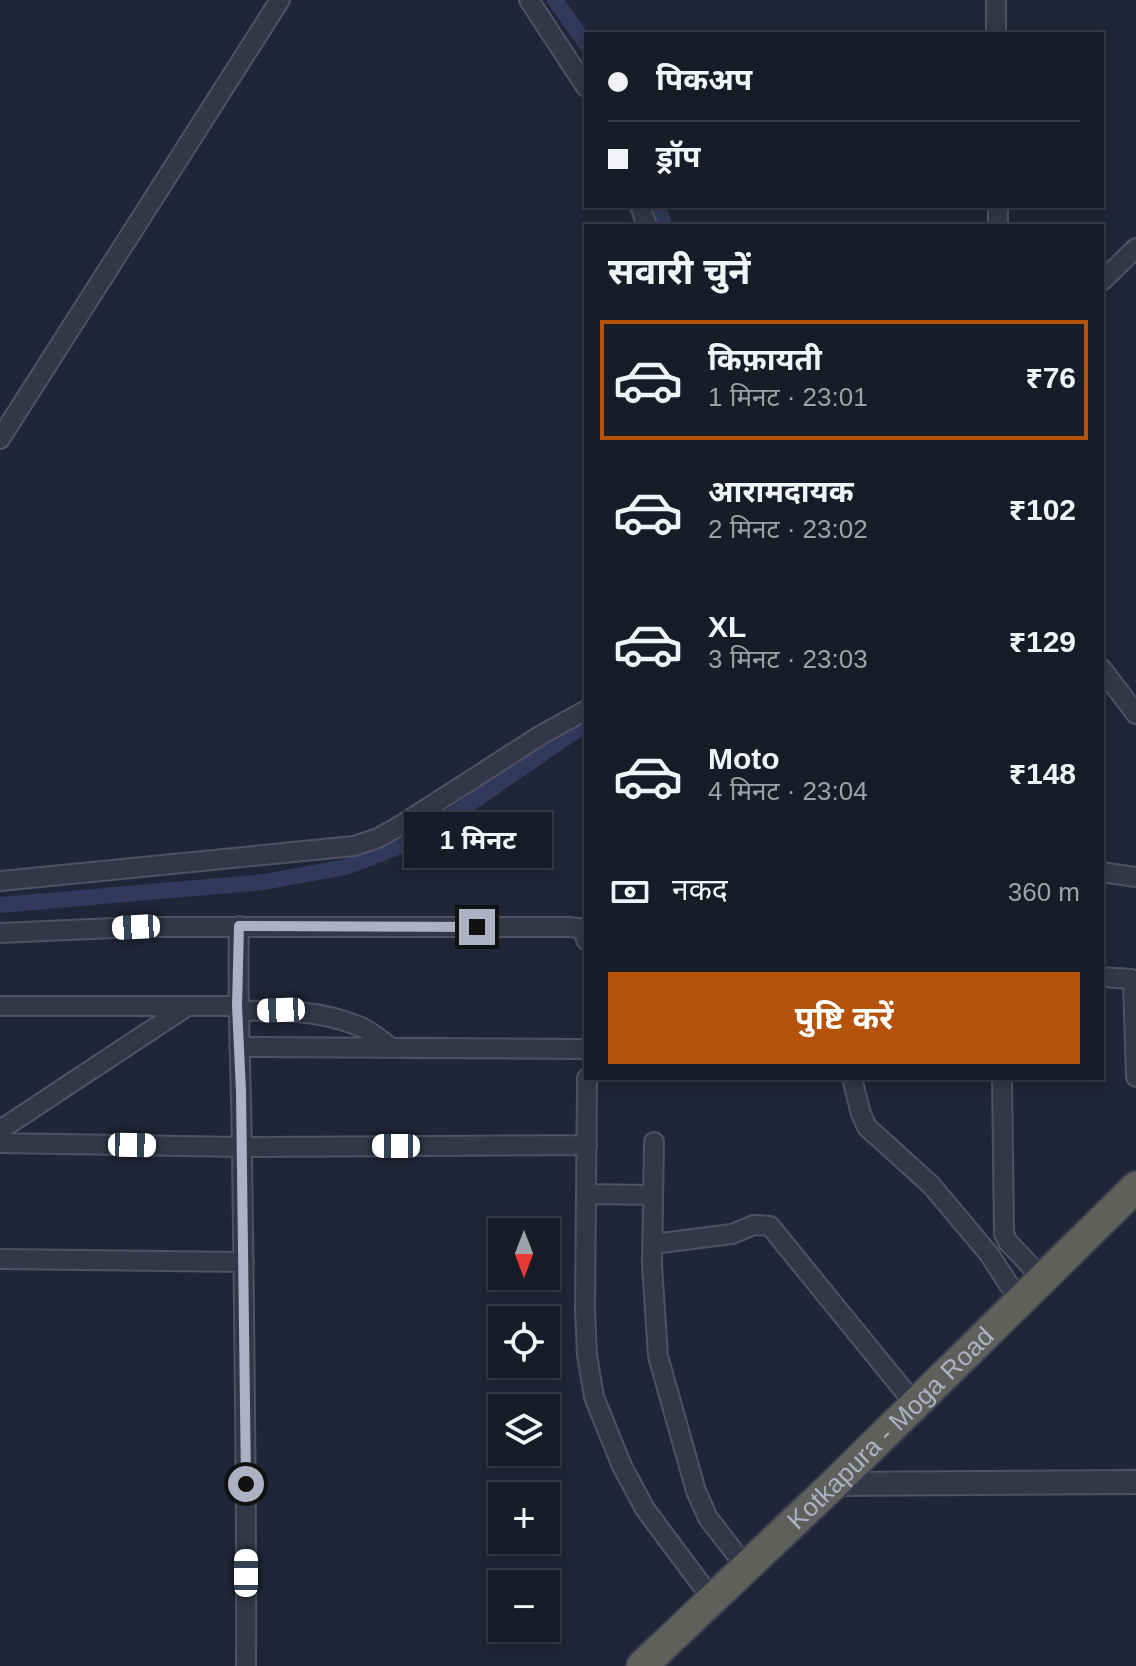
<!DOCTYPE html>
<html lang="hi">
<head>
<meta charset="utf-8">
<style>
  body { margin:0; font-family:Arial,"Noto Sans Devanagari",sans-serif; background:#252935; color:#f1f3f6; height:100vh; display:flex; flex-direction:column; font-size:30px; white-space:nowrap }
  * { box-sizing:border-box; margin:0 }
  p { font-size:26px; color:#9fa1a8 }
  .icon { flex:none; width:44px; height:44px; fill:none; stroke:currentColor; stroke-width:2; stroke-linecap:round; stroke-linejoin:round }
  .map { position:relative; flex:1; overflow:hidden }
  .drawer { position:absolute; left:584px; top:224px; width:520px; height:856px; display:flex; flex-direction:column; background:#181c29; border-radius:0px; box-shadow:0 4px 12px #0003,0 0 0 2px #363a46 }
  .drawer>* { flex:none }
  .banner { position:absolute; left:584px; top:32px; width:520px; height:176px; border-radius:0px; box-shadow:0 4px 12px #0003,0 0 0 2px #363a46; display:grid; align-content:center; height:176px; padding:0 24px; background:#181c29 }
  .needle { width:52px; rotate:180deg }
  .buttons { position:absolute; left:488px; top:1218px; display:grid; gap:16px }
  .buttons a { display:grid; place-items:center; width:72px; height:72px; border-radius:0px; background:#181c29; box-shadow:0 4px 12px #0003,0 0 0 2px #363a46; font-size:40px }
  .end { position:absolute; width:36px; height:36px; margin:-18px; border:10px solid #adb1c4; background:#111; box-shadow:0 0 0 4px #111 }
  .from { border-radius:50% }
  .bubble { position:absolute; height:56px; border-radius:0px; background:#181c29; box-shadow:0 4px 12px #0003,0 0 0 2px #363a46; font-size:26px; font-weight:700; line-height:56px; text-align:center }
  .car { position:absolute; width:24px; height:48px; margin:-24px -12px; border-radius:10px; box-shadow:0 0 6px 2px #0007; background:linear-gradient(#fff 24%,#345 0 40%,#fff 0 76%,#345 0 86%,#fff 0) }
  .banner b { display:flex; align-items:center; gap:28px; height:76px; font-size:30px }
  .banner b+b { border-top:2px solid #363a46 }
  .banner i { width:20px; height:20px; background:#f1f3f6 }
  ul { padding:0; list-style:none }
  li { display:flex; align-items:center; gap:24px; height:120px; margin:0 16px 12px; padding:0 8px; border:4px solid transparent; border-radius:0px }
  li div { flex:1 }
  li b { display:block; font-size:30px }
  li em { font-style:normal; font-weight:700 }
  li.active { border-color:#b45309 }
  li>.icon { width:72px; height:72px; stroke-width:1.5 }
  h2 { padding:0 24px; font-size:36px; line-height:96px }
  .pay { display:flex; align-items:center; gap:20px; height:88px; padding:0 24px; font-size:30px }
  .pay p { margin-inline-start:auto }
  .cta { display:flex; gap:16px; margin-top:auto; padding:16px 24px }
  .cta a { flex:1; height:92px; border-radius:0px; background:#b45309; color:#fff; font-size:32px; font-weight:700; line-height:92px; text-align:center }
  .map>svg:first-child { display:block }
</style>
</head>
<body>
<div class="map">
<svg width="1136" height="1666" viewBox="0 0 1136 1666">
  <rect width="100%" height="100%" fill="#202537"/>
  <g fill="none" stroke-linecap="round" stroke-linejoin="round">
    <path stroke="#313a5c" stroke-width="16" d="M555,0L586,44
      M657,206L665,226
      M0,905L264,882L346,867L418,839L586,724"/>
    <defs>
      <path id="minor" d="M529,0L586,87
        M996,0V34
        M640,206L647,226
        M998,206V226
        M1102,281L1136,248
        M0,439L280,0
        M1102,669L1136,714
        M1102,872L1136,877
        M0,881L354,846L378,838L401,825L541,735L586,710
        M239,926C237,1001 241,1076 242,1151C244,1322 247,1494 246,1666
        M0,933L136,927H569L578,928L584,932L586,940
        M1102,977L1131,979L1133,983L1136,1077
        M0,1006H237
        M237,1011C279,1010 322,1010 361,1027C372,1032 382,1041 392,1048
        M239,1047L586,1049
        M587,1078L585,1310L587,1355L594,1397L622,1466L645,1509L712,1599
        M852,1078L861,1114L867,1127L931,1185L989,1254L1019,1300
        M1002,1078L1004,1234L1008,1242L1042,1278
        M0,1130L186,1007
        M654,1142L652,1265L658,1356L696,1491L708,1518L746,1567
        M0,1143L242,1147L587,1145
        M586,1194L653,1195
        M653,1244L732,1234L754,1225L770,1226L914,1403
        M0,1259L244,1262"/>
      <path id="tertiary" d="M834,1484L1136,1482"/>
      <g id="trunk">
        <path id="s1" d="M642,1666L834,1484L1136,1187"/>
      </g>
    </defs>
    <use href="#minor" stroke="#4e5262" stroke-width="22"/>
    <use href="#tertiary" stroke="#4e5262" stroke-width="26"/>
    <use href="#trunk" stroke="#3b3f4f" stroke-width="34"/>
    <use href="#minor" stroke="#333747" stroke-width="18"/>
    <use href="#tertiary" stroke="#333747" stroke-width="22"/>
    <use href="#trunk" stroke="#5f5f5c" stroke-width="30"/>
  </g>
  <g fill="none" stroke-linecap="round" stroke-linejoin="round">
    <path stroke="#adb1c4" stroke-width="10" d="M246,1484L241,1091L237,1006L239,926L477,927"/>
  </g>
  <g text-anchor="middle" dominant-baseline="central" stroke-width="7" stroke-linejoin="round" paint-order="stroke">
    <g font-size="26" fill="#adb1c4" stroke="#191d2c">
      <text stroke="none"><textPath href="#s1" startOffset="344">Kotkapura - Moga Road</textPath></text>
    </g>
  </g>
</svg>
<div class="buttons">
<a><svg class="needle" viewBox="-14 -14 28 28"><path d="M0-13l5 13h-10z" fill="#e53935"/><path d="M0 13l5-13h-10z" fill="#9fa1a8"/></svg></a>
<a><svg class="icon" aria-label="locate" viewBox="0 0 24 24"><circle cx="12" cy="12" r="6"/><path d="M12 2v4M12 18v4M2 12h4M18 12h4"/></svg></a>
<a><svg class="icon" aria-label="layers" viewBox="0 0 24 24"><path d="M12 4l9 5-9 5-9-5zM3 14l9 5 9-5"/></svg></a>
<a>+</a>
<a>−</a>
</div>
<i class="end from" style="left:246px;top:1484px"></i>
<i class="end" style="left:477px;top:927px"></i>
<div class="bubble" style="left:404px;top:812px;width:148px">1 मिनट</div>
<i class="car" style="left:136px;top:927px;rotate:267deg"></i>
<i class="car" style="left:281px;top:1010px;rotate:268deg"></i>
<i class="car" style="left:132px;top:1145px;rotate:91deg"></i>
<i class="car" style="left:396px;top:1146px;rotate:270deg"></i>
<i class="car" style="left:246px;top:1573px;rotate:0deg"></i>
<div class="banner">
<b><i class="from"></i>पिकअप</b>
<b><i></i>ड्रॉप</b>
</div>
<section class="drawer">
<h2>सवारी चुनें</h2>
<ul>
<li class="active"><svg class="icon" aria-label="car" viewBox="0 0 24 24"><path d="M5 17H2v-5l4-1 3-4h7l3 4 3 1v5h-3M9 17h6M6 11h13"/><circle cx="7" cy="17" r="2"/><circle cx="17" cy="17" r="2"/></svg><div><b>किफ़ायती</b><p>1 मिनट · 23:01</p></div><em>₹76</em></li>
<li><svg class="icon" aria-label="car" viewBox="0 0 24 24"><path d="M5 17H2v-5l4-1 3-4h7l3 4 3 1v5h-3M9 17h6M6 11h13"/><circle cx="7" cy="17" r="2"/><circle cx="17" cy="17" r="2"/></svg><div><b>आरामदायक</b><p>2 मिनट · 23:02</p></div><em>₹102</em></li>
<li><svg class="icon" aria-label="car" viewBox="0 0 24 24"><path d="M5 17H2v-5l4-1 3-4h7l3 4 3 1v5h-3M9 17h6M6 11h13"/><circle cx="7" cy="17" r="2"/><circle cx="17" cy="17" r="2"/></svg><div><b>XL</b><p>3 मिनट · 23:03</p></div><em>₹129</em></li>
<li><svg class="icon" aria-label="car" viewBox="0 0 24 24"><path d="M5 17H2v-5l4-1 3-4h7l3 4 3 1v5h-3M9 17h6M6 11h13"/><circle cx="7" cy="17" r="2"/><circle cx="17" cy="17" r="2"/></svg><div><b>Moto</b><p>4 मिनट · 23:04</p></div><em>₹148</em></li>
</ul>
<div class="pay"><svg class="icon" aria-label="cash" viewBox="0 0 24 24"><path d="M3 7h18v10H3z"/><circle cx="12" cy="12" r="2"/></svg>नकद<p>360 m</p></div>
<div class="cta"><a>पुष्टि करें</a></div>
</section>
</div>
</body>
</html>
